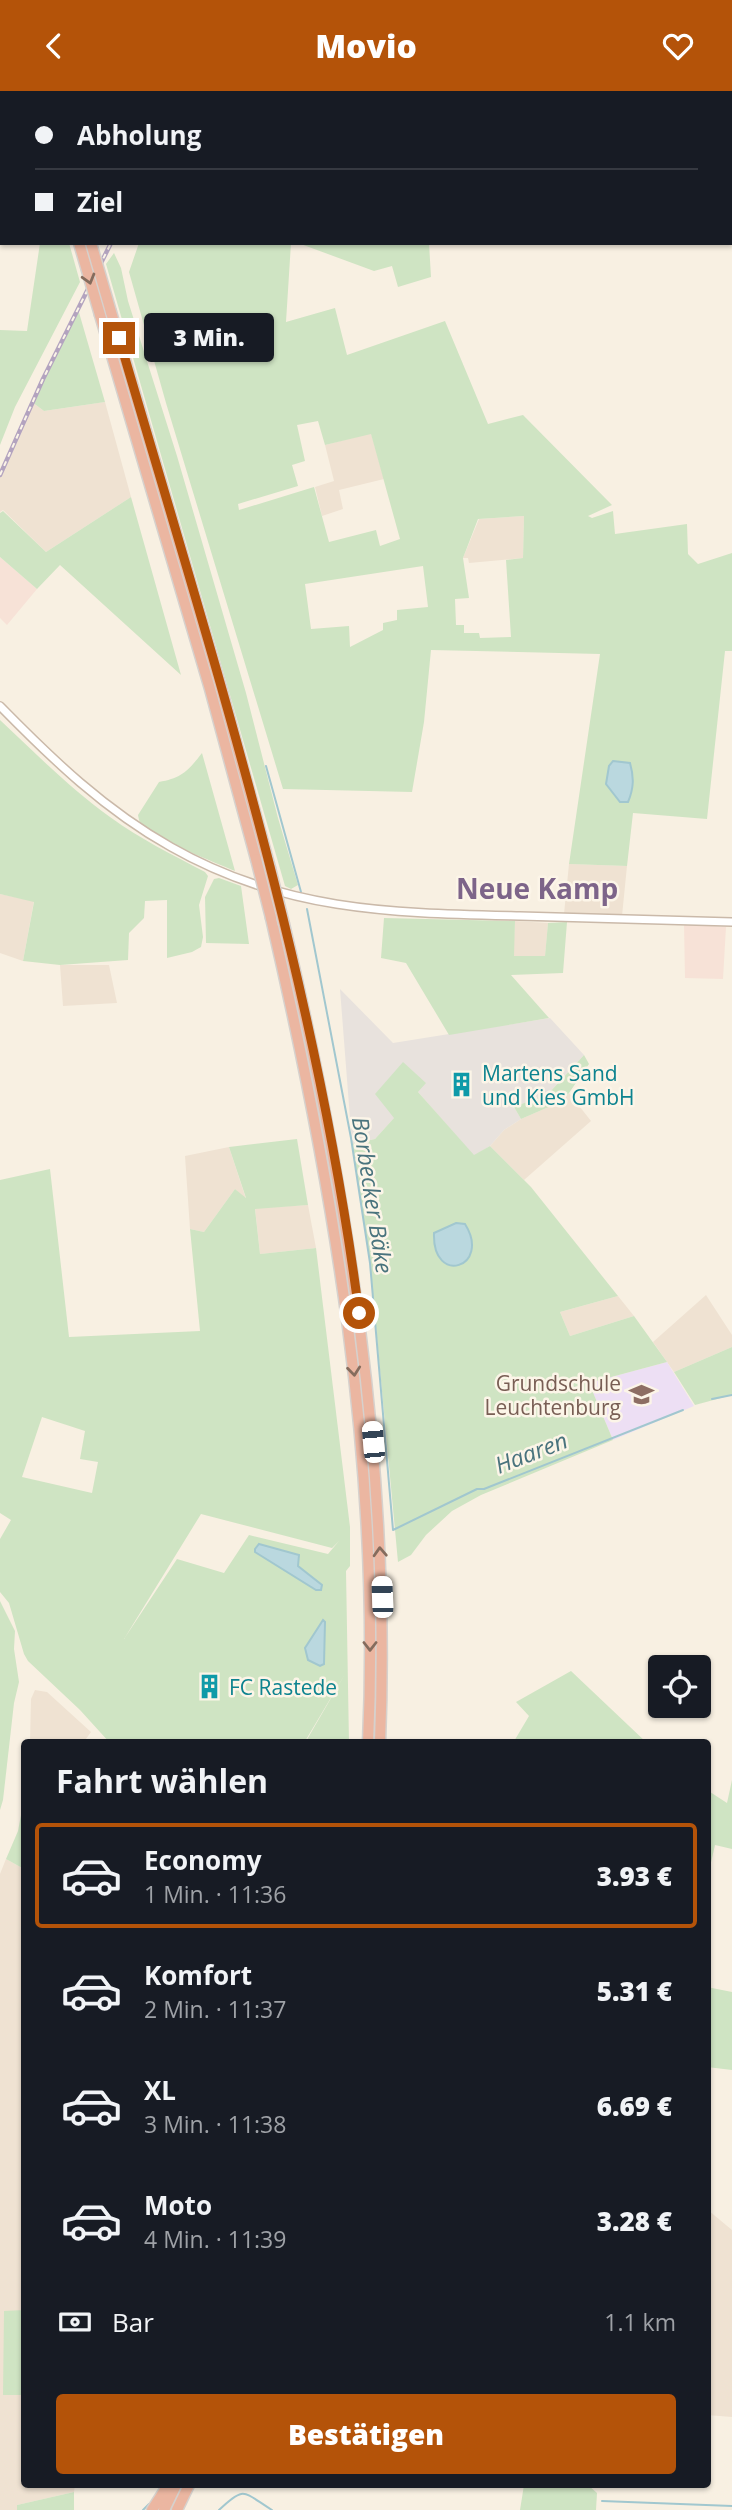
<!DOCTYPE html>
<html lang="de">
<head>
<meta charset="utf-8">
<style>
  body { margin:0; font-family:"Open Sans",sans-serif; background:#20242c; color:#f1f3f6; height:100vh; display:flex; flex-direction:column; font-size:26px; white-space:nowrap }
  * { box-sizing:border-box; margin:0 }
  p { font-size:23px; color:#9ea1a6 }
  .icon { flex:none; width:38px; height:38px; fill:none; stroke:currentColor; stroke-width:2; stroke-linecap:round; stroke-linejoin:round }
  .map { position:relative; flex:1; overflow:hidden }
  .side { position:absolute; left:21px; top:1648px; width:690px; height:749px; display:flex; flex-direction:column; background:#171b24; border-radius:7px; box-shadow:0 2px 5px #0004 }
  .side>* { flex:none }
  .hud { position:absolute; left:0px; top:0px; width:733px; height:154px; box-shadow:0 2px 5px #0004; display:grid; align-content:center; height:154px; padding:0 35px; background:#171b24 }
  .fabs { position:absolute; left:648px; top:1564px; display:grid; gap:14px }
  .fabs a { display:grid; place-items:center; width:63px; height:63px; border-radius:7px; background:#171b24; box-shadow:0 2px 5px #0004; font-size:35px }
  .end { position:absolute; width:32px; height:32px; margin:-16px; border:9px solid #b45309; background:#fff; box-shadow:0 0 0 4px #fff }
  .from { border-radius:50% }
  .bubble { position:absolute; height:49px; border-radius:7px; background:#171b24; box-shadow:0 2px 5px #0004; font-size:23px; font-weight:800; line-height:49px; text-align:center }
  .car { position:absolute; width:21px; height:42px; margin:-21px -10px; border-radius:9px; box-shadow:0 0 5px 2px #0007; background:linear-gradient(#fff 24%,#345 0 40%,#fff 0 76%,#345 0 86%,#fff 0) }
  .hud b { display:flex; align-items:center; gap:24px; height:66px; font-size:26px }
  .hud b+b { border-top:2px solid #363941 }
  .hud i { width:18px; height:18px; background:#f1f3f6 }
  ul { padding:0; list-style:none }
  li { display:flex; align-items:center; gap:21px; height:105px; margin:0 14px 10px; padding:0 21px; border:4px solid transparent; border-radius:7px }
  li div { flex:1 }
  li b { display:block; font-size:26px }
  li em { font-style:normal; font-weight:800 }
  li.current { border-color:#b45309 }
  li>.icon { width:63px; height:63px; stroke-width:1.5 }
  h2 { padding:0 35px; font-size:32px; line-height:84px }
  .pay { display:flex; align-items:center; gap:18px; height:77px; padding:0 35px; font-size:26px }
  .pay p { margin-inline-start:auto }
  .action { display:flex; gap:14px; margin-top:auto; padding:14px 35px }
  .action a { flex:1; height:80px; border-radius:7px; background:#b45309; color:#fff; font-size:28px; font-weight:800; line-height:80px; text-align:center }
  header { display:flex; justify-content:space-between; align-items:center; height:91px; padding:0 35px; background:#b45309; color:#fff; font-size:32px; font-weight:800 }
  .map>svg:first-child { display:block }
</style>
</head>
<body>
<header><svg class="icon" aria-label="back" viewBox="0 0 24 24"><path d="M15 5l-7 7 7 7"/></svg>Movio<svg class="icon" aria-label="heart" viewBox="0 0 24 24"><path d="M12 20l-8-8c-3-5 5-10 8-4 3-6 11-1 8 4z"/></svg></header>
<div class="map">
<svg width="732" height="2419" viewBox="0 0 732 2419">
  <rect width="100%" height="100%" fill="#f8f0e2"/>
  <path fill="#efe2d2" d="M32,311L44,320L105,311L131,406L46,461L3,419L0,421V385Z
    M371,342L384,388L339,399L343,418L322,425L315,396L334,390L325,354Z
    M524,425L523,467L469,472L468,467H463L479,428Z
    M569,773L627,775L622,825L564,823Z
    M0,803L34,810L23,870L0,862Z
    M515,830L548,832L545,866L513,865Z
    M60,874H109L117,912L63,915Z
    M569,1002L591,1030L524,1089L490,1055L504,1039L521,1028L558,1012Z
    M229,1056L246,1108L235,1098L204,1141L190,1138L185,1065Z
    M308,1114L316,1157L260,1163L255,1117Z
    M706,1204L732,1244V1256L674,1281L653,1251Z
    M618,1205L634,1225L570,1245L560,1221Z
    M35,1599L47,1601L91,1641L83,1652H30L31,1608Z
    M6,1768L24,1778V2394H75L74,2401L17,2414V2419H0V1783Z
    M708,2119L732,2139V2326L707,2324Z"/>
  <path fill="#f7e2d7" d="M0,466L37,498L7,534L0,527Z
    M684,833L726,836L723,888L685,887Z"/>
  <path fill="#e8e2dd" d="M340,898L393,952L550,927L584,964L549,1002L514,1016L521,1028L504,1039L490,1055L474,1065L418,1001L426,992L375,1048L352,1053Z"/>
  <path fill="#eddff4" d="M667,1271L694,1315L613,1349L589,1292Z"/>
  <path fill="#cfe4c3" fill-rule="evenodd" d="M219,0H596L597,2H218Z
    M40,152H69L80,191L15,316L0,354V239L27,240Z
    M139,152H291L286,231L335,217L347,264L445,230L488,333L523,324L612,414L588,425L592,427L613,420L615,443L687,433L688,463L698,473L732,462V560H725L707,728L633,722L627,775L569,773L600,563L431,559L424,631L412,701L283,698L166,312L129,181ZM318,330L325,354L371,343L400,448L380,455L376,439L329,451L314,396L239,419L238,413L298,395L292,374L305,370L297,334ZM524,425L523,467L506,469L511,546L480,547L479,542H464V534H456L455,508L469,507L463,467L478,428ZM423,475L428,516L397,519V529L383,532V539L350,556L349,535L311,538L305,493Z
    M298,152H429L431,186L398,196L392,175L374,180Z
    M114,162L121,177L128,210L177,365L246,602L278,727L298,794L291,798L285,795L123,232L106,173Z
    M78,218L105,311L44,320L32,311Z
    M131,406L181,584L60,474L37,498L0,466V422L3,420L46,461Z
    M0,629C36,663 71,698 110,726C140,748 173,764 205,781L208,785L199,814L203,846L201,856L192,861L167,867V809L145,810L144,827L129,842L128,869L60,874L23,870L34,811L0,803Z
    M202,662L235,780C214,771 157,749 142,734C139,730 139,729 138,724L159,691C182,687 188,680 202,662Z
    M219,787L241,795L249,853L206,852L205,806L214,788Z
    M384,827L515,830L514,865H545L548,832L567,831L563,882L511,884L549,927L449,944L406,872L381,867Z
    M584,964L589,973L569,1002L558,1012L521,1028L514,1016L549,1002Z
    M403,971L426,992L418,1001L474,1064L490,1055L531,1096L618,1205L560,1221L570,1245L634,1225L667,1271L589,1292L613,1349L481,1404L452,1420L426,1444L411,1464L398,1471L370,1172L352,1053L375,1048L394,1027L375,1003Z
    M297,1048L308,1114L255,1118L260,1163L316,1157L350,1436V1475L346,1480L349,1652H305L345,1583L304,1652H110L80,1619L28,1570L24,1563L9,1512L0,1501V1448L11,1429L0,1422V1089L50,1078L69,1246L200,1240L190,1138L204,1141L235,1098L246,1107L229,1056ZM42,1326L85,1340L80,1368L98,1371L92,1402L22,1386ZM201,1423L332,1457L339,1450L328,1463L249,1444L224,1482L177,1468L124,1548Z
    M732,1256V1304L695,1314L674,1281Z
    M0,1510L15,1540L14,1558L19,1591L14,1612L3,1709L0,1719Z
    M571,1580L647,1652H513L529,1625L516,1611Z
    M732,1689V1758L715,1754L707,1789V1699L727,1712Z
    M24,1708V1778L6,1768L18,1740Z
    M707,1896L732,1901V1979L707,1976Z
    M24,2216V2304H3L4,2220L24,2219Z
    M524,2394H588L597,2402L596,2419H520Z
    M74,2401V2419H17V2414Z"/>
  <path fill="#bad8df" stroke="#a1c7cf" stroke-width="2" d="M613,670L630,672C634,686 634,697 628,711H620L606,693L609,675Z
    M456,1132L465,1133C492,1176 432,1196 434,1142Z
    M259,1453L299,1464L298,1475L322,1494L321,1499H316L255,1461V1458Z
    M323,1529L325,1531L324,1573L320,1575L308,1569L305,1557Z"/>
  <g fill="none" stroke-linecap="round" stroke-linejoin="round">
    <path stroke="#a1c7cf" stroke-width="2" d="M266,675L301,801
      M307,818L351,1047L370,1172L393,1439L477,1398H484L683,1319
      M712,1308L732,1304
      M602,2410L732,2415
      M143,2419L149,2413
      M219,2419C245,2394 243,2401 272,2419"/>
    <defs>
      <path id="secondary" d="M0,615C53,669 105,719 171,756C285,821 394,822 520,825C591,827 661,829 732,831"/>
      <path id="highway" d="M36,0V2
        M47,0L48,2
        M111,221L221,596L270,777
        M100,224L210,598L256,768
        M271,827C334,1098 381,1373 368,1652
        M284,833C348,1102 391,1375 380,1652
        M152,2419L168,2394
        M164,2419L176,2394
        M177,2419L189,2394"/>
    </defs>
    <use href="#secondary" stroke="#cab9a9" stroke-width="10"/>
    <use href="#highway" stroke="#d6d1cd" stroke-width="13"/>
    <use href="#secondary" stroke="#fff" stroke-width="7"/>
    <use href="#highway" stroke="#ebb6a1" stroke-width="10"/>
    <defs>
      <path id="rail" d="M194,2L195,0
        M0,384L43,288L111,152"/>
    </defs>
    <use href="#rail" stroke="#b3a3bf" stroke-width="4.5"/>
    <use href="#rail" stroke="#fcf5e8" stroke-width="2" stroke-dasharray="5" stroke-linecap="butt"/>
    <defs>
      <path id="highway-bridge" d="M79,152L100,224
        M91,152L111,221
        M256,768L271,827
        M270,777L284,833"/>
    </defs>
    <use href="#highway-bridge" stroke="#d6d1cd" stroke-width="13" stroke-linecap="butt"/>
    <use href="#highway-bridge" stroke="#ebb6a1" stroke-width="10"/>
  </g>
  <defs><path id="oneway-chevron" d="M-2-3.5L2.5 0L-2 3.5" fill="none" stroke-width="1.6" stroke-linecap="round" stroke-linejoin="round" transform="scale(1.75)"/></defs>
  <g stroke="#856c5d">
    <use href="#oneway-chevron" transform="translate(89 188) rotate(74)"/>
    <use href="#oneway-chevron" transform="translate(354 1280) rotate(84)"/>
    <use href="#oneway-chevron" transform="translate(380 1461) rotate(-93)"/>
    <use href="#oneway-chevron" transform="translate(370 1555) rotate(90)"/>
  </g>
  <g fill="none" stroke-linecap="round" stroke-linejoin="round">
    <path stroke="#b45309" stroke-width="9" d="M119,247C213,568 316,889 359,1222"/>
  </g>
  <defs>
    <symbol id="building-bare" viewBox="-9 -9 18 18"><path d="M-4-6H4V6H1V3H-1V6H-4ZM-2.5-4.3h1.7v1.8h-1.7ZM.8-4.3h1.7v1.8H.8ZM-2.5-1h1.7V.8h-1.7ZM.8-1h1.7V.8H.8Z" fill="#0f9aa8" stroke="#fcf5e8" stroke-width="2.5" paint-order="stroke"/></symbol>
    <symbol id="school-bare" viewBox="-9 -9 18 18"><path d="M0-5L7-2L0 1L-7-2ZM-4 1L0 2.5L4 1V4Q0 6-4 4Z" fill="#8d6e63" stroke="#fcf5e8" stroke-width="2.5" paint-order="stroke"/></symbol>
  </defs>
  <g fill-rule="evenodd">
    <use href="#building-bare" x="444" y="976" width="35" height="35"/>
    <use href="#school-bare" x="624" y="1286" width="35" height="35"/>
    <use href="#building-bare" x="192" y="1578" width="35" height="35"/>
  </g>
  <g text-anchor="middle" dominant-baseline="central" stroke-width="5" stroke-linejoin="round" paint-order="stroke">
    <g font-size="21" fill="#0d838f" stroke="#fcf5e8" text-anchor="start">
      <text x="482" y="982">Martens Sand<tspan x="482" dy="24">und Kies GmbH</tspan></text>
      <text x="229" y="1596">FC Rastede</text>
    </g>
    <g font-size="21" fill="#785e54" stroke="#fcf5e8" text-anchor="end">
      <text x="621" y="1292">Grundschule<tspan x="621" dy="24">Leuchtenburg</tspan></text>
    </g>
    <g font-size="23" font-style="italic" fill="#49737d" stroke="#fcf5e8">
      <text transform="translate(373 1104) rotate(81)">Borbecker Bäke</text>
      <text transform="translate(531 1361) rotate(-21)">Haaren</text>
    </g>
    <g font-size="28" font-weight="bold" fill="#7d6489" stroke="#fcf5e8">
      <text x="537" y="797">Neue Kamp</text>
    </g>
  </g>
</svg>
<div class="fabs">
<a><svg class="icon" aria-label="locate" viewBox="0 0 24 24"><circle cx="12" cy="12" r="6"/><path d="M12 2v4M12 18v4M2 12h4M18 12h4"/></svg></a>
</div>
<i class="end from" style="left:359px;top:1222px"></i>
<i class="end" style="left:119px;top:247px"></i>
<div class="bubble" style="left:144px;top:222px;width:130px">3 Min.</div>
<i class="car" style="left:373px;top:1351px;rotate:355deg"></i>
<i class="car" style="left:382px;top:1506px;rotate:358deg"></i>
<div class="hud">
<b><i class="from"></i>Abholung</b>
<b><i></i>Ziel</b>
</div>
<section class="side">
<h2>Fahrt wählen</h2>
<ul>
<li class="current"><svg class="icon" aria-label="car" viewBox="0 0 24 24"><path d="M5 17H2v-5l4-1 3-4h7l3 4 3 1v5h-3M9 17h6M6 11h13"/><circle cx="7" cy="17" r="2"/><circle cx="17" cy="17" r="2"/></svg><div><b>Economy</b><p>1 Min. · 11:36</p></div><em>3.93 €</em></li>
<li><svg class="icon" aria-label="car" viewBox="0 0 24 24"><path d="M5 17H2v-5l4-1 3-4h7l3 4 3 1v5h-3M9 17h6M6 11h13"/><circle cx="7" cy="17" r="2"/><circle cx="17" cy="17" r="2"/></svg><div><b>Komfort</b><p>2 Min. · 11:37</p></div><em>5.31 €</em></li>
<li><svg class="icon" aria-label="car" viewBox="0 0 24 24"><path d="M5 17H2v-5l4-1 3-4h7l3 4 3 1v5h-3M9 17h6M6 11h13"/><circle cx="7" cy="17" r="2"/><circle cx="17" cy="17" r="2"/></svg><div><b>XL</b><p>3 Min. · 11:38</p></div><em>6.69 €</em></li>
<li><svg class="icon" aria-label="car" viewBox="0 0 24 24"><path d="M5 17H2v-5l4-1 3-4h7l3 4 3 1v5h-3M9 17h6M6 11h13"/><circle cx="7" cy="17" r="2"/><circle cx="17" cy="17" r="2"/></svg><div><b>Moto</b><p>4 Min. · 11:39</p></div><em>3.28 €</em></li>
</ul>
<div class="pay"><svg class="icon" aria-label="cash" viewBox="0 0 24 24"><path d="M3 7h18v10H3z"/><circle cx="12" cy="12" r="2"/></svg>Bar<p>1.1 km</p></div>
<div class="action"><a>Bestätigen</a></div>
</section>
</div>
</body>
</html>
